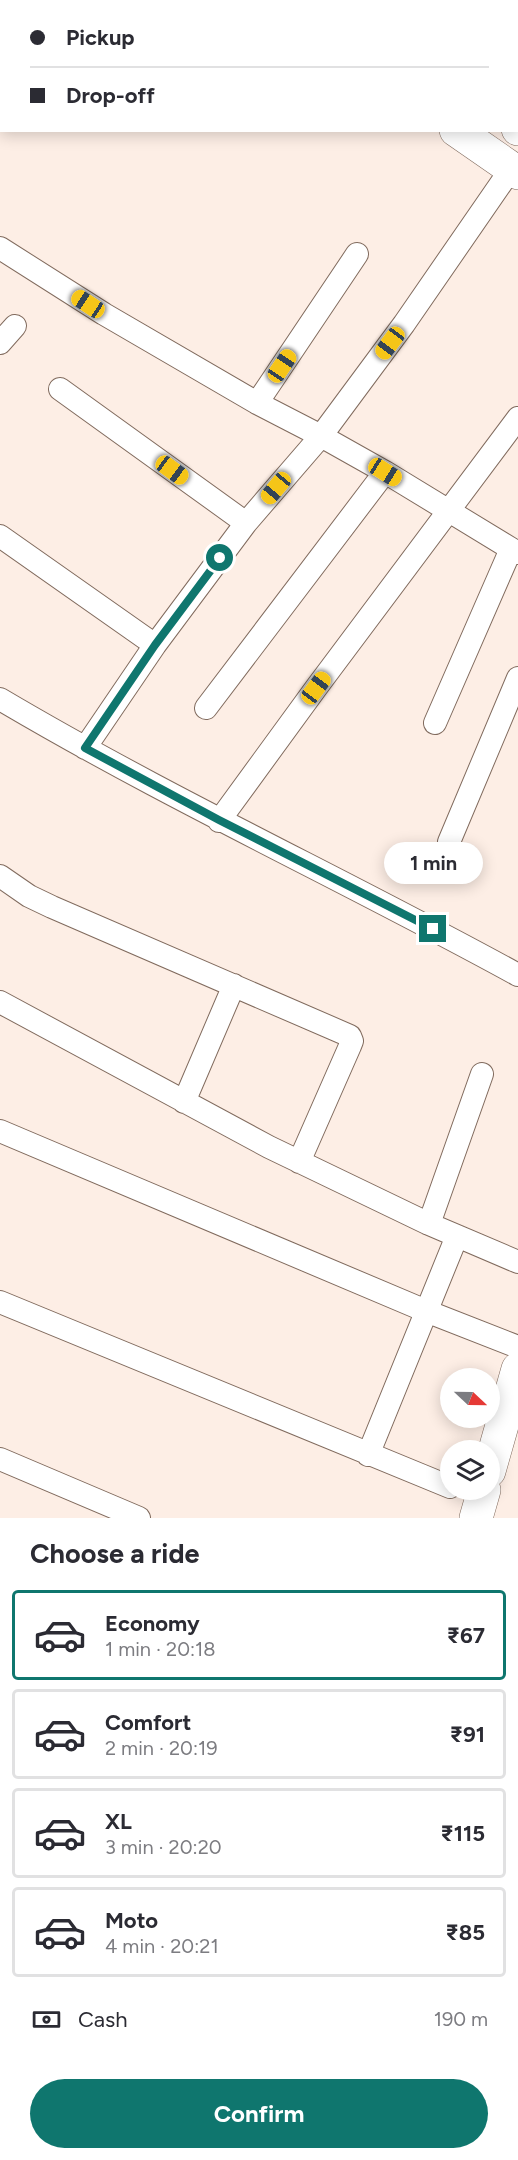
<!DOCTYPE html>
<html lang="en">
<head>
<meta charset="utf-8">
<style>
  body { margin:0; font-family:Figtree,sans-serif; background:#f7f7f7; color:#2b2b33; height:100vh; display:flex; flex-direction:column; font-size:22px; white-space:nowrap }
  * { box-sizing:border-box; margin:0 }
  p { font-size:20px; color:#7c7c81 }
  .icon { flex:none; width:33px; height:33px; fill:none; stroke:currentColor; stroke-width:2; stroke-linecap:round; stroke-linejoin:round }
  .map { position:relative; height:1518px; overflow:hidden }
  .side { display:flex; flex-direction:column; background:#fff; flex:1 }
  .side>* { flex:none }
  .hud { position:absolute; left:0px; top:0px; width:519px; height:132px; box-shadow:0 3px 15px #0003; display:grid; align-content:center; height:132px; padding:0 30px; background:#fff }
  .needle { width:39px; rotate:112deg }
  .tools { position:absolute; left:440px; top:1368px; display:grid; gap:12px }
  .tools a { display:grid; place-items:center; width:60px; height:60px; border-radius:50%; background:#fff; box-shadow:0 3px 15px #0003; font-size:30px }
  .end { position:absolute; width:27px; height:27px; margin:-14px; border:8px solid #0f766e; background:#fff; box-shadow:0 0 0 3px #fff }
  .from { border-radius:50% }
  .bubble { position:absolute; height:42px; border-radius:21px; background:#fff; box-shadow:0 3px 15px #0003; font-size:20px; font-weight:700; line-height:42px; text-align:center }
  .car { position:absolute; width:18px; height:36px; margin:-18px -9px; border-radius:8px; box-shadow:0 0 4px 2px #0007; background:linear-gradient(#f5c518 24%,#345 0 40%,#f5c518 0 76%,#345 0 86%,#f5c518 0) }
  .hud b { display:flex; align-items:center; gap:21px; height:57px; font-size:22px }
  .hud b+b { border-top:2px solid #e1e1e2 }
  .hud i { width:15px; height:15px; background:#2b2b33 }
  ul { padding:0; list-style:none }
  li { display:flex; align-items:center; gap:18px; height:90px; margin:0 12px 9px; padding:0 18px; border:3px solid #e1e1e2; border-radius:6px }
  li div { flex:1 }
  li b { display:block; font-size:22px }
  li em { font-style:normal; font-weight:700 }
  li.active { border-color:#0f766e }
  li>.icon { width:54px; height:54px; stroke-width:1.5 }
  h2 { padding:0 30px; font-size:27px; line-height:72px }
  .pay { display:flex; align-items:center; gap:15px; height:66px; padding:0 30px; font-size:22px }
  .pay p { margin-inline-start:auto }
  .cta { display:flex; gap:12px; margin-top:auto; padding:12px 30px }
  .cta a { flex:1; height:69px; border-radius:36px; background:#0f766e; color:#fff; font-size:24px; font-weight:700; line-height:69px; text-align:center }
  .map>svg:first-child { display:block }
</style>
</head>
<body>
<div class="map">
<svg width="518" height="1518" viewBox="0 0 518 1518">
  <rect width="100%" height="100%" fill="#fdeee5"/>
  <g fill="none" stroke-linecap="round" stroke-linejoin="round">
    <defs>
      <path id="street" d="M431,2L433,0
        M0,248L104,314L257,403L321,436L385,472L518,553
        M0,343L15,326
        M60,389L246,523
        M257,403L357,254
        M0,536L155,645
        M0,699C169,799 347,881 518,975
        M206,708L385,472
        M435,723L511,549
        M85,748L155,645L246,523L321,436L404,324L511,169
        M219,821L316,688L518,418
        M449,842L518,678
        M0,876L29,896L52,907L350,1036L352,1041L350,1046L299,1162
        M0,1002L269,1147L429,1224L518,1262
        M184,1102L234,985
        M0,1131L426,1311L518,1347
        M429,1224L482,1074
        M0,1302L450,1487
        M368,1455L457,1236
        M0,1459L139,1518"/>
      <path id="secondary" d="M349,0L350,2
        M397,0L398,2
        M518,128V129
        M456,130L518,173
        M489,1471L518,1369
        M476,1518L484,1490"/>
    </defs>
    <use href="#street" stroke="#816b5e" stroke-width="24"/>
    <use href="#secondary" stroke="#816b5e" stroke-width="34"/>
    <use href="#street" stroke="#fff" stroke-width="22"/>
    <use href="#secondary" stroke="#fff" stroke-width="33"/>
  </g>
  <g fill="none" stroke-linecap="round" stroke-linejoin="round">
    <path stroke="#0f766e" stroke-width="8" d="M220,558L155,645L85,748L219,820L433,929"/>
  </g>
</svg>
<div class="tools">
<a><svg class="needle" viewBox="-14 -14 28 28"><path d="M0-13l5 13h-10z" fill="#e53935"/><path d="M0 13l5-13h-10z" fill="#7c7c81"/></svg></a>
<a><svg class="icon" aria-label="layers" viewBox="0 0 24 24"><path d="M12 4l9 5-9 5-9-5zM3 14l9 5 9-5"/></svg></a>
</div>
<i class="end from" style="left:220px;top:558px"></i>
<i class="end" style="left:433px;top:929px"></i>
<div class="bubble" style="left:384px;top:842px;width:99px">1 min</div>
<i class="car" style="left:88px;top:304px;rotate:303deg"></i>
<i class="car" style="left:390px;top:343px;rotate:217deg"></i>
<i class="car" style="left:282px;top:366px;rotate:34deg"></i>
<i class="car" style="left:172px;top:470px;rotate:126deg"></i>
<i class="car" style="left:385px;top:472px;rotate:122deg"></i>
<i class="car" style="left:276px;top:488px;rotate:220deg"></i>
<i class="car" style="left:316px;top:688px;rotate:37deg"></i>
<div class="hud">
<b><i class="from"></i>Pickup</b>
<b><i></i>Drop-off</b>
</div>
</div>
<section class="side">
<h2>Choose a ride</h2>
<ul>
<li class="active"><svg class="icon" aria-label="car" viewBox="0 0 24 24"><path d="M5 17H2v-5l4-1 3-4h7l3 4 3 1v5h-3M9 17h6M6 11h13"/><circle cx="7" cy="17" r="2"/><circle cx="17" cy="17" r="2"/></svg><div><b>Economy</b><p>1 min · 20:18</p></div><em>₹67</em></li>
<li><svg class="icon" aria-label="car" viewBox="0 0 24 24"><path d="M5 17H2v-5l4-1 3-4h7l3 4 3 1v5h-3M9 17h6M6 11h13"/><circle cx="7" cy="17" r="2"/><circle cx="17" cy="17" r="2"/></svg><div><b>Comfort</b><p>2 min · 20:19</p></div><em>₹91</em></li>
<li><svg class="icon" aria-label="car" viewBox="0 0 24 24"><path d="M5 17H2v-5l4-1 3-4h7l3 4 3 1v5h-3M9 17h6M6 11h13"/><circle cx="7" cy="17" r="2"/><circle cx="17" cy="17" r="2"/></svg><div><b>XL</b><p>3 min · 20:20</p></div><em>₹115</em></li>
<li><svg class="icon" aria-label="car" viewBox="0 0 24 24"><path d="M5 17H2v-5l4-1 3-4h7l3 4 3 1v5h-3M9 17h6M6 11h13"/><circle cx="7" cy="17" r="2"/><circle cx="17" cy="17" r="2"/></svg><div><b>Moto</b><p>4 min · 20:21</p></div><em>₹85</em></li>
</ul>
<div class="pay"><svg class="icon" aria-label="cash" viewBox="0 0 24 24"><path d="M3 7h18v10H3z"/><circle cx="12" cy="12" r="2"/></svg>Cash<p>190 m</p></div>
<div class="cta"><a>Confirm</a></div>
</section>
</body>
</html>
